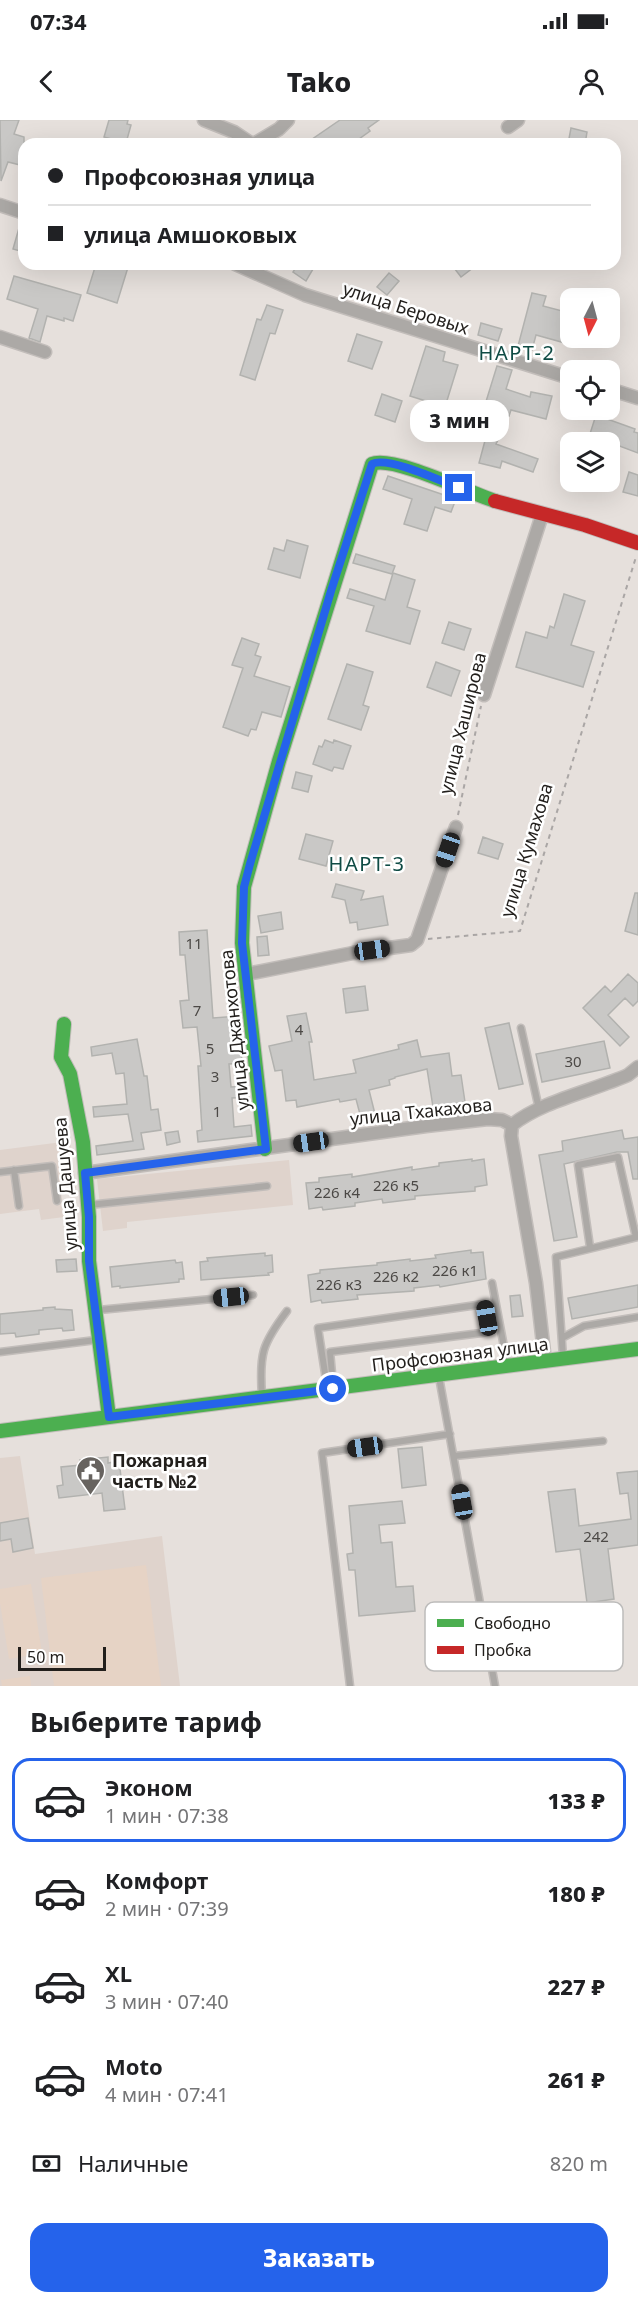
<!DOCTYPE html>
<html lang="ru">
<head>
<meta charset="utf-8">
<style>
  body { margin:0; font-family:"Noto Sans",sans-serif; background:#f2f2f2; color:#202124; height:100vh; display:flex; flex-direction:column; font-size:22px; white-space:nowrap }
  * { box-sizing:border-box; margin:0 }
  p { font-size:20px; color:#757577 }
  .icon { flex:none; width:33px; height:33px; fill:none; stroke:currentColor; stroke-width:2; stroke-linecap:round; stroke-linejoin:round }
  .map { position:relative; height:1566px; overflow:hidden }
  .side { display:flex; flex-direction:column; background:#fff; flex:1 }
  .side>* { flex:none }
  .top-card { position:absolute; left:18px; top:18px; width:603px; height:132px; border-radius:18px; box-shadow:0 6px 24px #0002; display:grid; align-content:center; height:132px; padding:0 30px; background:#fff }
  .needle { width:39px; rotate:186deg }
  .buttons { position:absolute; left:560px; top:168px; display:grid; gap:12px }
  .buttons a { display:grid; place-items:center; width:60px; height:60px; border-radius:12px; background:#fff; box-shadow:0 6px 24px #0002; font-size:30px }
  .scale { position:absolute; left:18px; bottom:15px; width:88px; box-sizing:border-box; padding-left:6px; border:3px solid #221f1c; border-top:0; font-size:16px; line-height:21px; white-space:nowrap; color:#221f1c; -webkit-text-stroke:4px #fff; paint-order:stroke }
  .end { position:absolute; width:27px; height:27px; margin:-14px; border:8px solid #2563eb; background:#fff; box-shadow:0 0 0 3px #fff }
  .from { border-radius:50% }
  .bubble { position:absolute; height:42px; border-radius:18px; background:#fff; box-shadow:0 6px 24px #0002; font-size:20px; font-weight:800; line-height:42px; text-align:center }
  .car { position:absolute; width:18px; height:36px; margin:-18px -9px; border-radius:8px; box-shadow:0 0 4px 2px #0007; background:linear-gradient(#222 24%,#8ab4d8 0 40%,#222 0 76%,#8ab4d8 0 86%,#222 0) }
  .top-card b { display:flex; align-items:center; gap:21px; height:57px; font-size:22px }
  .top-card b+b { border-top:2px solid #e0e0e0 }
  .top-card i { width:15px; height:15px; background:#202124 }
  ul { padding:0; list-style:none }
  li { display:flex; align-items:center; gap:18px; height:84px; margin:0 12px 9px; padding:0 18px; border:3px solid transparent; border-radius:18px }
  li div { flex:1 }
  li b { display:block; font-size:22px }
  li em { font-style:normal; font-weight:800 }
  li.current { border-color:#2563eb }
  li>.icon { width:54px; height:54px; stroke-width:1.5 }
  h2 { padding:0 30px; font-size:27px; line-height:72px }
  .pay { display:flex; align-items:center; gap:15px; height:66px; padding:0 30px; font-size:22px }
  .pay p { margin-inline-start:auto }
  .primary-button { display:flex; gap:12px; margin-top:auto; padding:12px 30px }
  .primary-button a { flex:1; height:69px; border-radius:18px; background:#2563eb; color:#fff; font-size:24px; font-weight:800; line-height:69px; text-align:center }
  .status { display:flex; justify-content:space-between; align-items:center; height:42px; padding:0 30px; background:#fff; direction:ltr }
  .status svg { height:16px; fill:currentColor }
  header { display:flex; justify-content:space-between; align-items:center; height:78px; padding:0 30px; background:#fff; font-size:27px; font-weight:800 }
  .map>svg:first-child { display:block }
</style>
</head>
<body>
<div class="status"><b>07:34</b><svg viewBox="0 0 49 12"><path d="M0 12V9h3v3zM5 12V6h3v6zM10 12V3h3v9zM15 12V0h3v12zM26 1h20v11H26zM47 4h2v5h-2z"/></svg></div>
<header><svg class="icon" aria-label="back" viewBox="0 0 24 24"><path d="M15 5l-7 7 7 7"/></svg>Tako<svg class="icon" aria-label="person" viewBox="0 0 24 24"><circle cx="12" cy="8" r="4"/><path d="M4 21q1-7 8-7t8 7"/></svg></header>
<div class="map">
<svg width="638" height="1566" viewBox="0 0 638 1566">
  <rect width="100%" height="100%" fill="#e6e0dc"/>
  <path fill="#dfd3cc" d="M70,1021L76,1068L61,1070L64,1097L41,1100L39,1089L0,1094V1030Z
    M289,1040L293,1085L127,1102V1108L103,1111L97,1059Z
    M20,1336L35,1434L162,1416L180,1566H0V1338Z"/>
  <path fill="#e6d3c5" d="M146,1445L161,1566H54L41,1458Z
    M31,1464L42,1533L9,1539L0,1483V1469Z
    M30,1556L31,1566H2L1,1560Z"/>
  <path fill="#c9c8c6" stroke="#b2b2af" stroke-width="1.5" d="M0,0H19L14,14L24,17V46L8,42L1,61Z
    M109,0H128L127,4L131,5L126,23L104,17Z
    M340,0H379L368,8L370,11L352,24H305Z
    M571,8L587,12L585,24H568Z
    M21,101H24V132L13,129Z
    M96,144H129L117,183L87,173Z
    M298,144H316L306,161L293,152Z
    M451,144H478L461,157Z
    M389,153L399,161L387,175L377,167Z
    M14,156L81,175L73,201L64,198V201L47,196L40,222L29,218L38,189L7,179Z
    M532,173L546,176L543,186L570,193V207L565,223L536,215L532,230L518,226Z
    M267,185L283,190L275,214L270,213L255,260L240,255L257,199L261,200Z
    M481,203L502,209L498,221L478,215Z
    M357,214L382,222L372,249L348,241Z
    M426,226L445,232L443,241L458,245L445,287L410,276Z
    M497,246L512,250L506,269L530,277L531,272L552,276L546,299L511,290L509,296L484,288Z
    M382,274L402,281L395,302L375,295Z
    M446,288L480,300L476,311L442,300Z
    M596,295L635,309L634,312L638,313V333L609,322L588,320Z
    M486,317L498,320L496,324L538,339L533,352L502,341L500,348L479,343Z
    M629,352L638,355V376L623,372Z
    M388,356L456,379L451,392L435,387L427,411L404,404L412,379L383,369Z
    M287,420L308,426L300,458L268,449L274,428L284,431Z
    M356,434L395,446L392,454L353,443Z
    M393,453L415,460L407,487L420,491L410,524L366,511L374,486L347,478L350,469L385,480Z
    M564,474L585,481L571,525L594,532L583,567L516,547L526,512L547,518L550,506L554,508Z
    M449,502L471,509L464,530L442,523Z
    M242,518L259,524L255,535L261,537L254,556L290,567L281,597L262,592L256,610L251,609L248,616L223,607L243,548L232,545Z
    M436,542L460,551L451,576L427,567Z
    M347,544L373,552L363,585L369,587L361,610L328,599Z
    M325,620L333,623L334,620L351,626L343,649L334,647L332,651L313,644L319,626L322,627Z
    M296,652L312,656L308,672L292,668Z
    M306,714L333,721L326,746L299,739Z
    M483,717L503,724L498,739L478,733Z
    M336,764L364,771L361,780L383,776L388,805L358,810L357,802L350,803L345,780L332,777Z
    M635,773H638V815L625,811Z
    M281,792L283,809L261,813L258,796Z
    M207,810L213,898L239,896L242,943L229,944L231,967L247,966L248,977L232,978L234,1007L251,1005L252,1016L198,1022L197,1011L202,1010L198,946H201L197,907L183,908L180,881L189,880L185,835H180L179,812Z
    M267,816L269,835L258,836L257,817Z
    M628,854L638,863V881L633,886L625,878L608,895L629,917L620,926L583,888L605,866L611,872Z
    M365,866L368,890L346,893L343,869Z
    M306,893L312,922H309L314,960L356,953L353,940L399,929L398,925L417,920L421,937L449,933L452,956L461,955L465,982L433,987L427,949L395,957V958L389,960L390,965L369,970L375,994L361,998L356,979L340,982L339,979L297,987L296,980L286,981L282,950L275,951L269,926L292,921L287,896Z
    M509,903L523,964L499,969L485,908Z
    M137,919L144,956H147L151,990L158,989L161,1010L141,1013L144,1029L97,1035L96,1026L133,1021L128,994L94,997L93,987L127,984L124,953L116,954L112,933L92,936L91,927Z
    M604,921L610,948L542,962L536,934Z
    M622,1010L624,1019L638,1017V1059H633L628,1032H617L564,1044L577,1117L554,1121L539,1035L563,1031L562,1021Z
    M178,1011L180,1022L167,1025L165,1013Z
    M472,1039V1041L484,1039L487,1065L475,1067V1071L415,1076V1079L383,1083L382,1079L355,1083V1086L323,1090L322,1087L309,1089L306,1063L319,1062V1058L352,1054V1057L412,1047V1050L439,1046V1043Z
    M471,1130V1133L483,1132L486,1159L440,1167L439,1165L414,1168V1171L357,1175L358,1179L322,1183L321,1180L311,1182L308,1155L320,1153V1150L377,1145V1143L410,1139V1141L436,1138L435,1135Z
    M265,1133V1136L272,1135L273,1152L268,1153L269,1155L201,1160L200,1142L208,1141L207,1138Z
    M76,1139L77,1151L57,1152L56,1140Z
    M175,1140L176,1143L182,1142L184,1159H179V1162L120,1168V1166L112,1167L110,1147Z
    M638,1165V1187L572,1199L568,1178Z
    M520,1175L523,1196L512,1197L510,1176Z
    M55,1187V1189L72,1190L74,1210L63,1211L62,1208L39,1210V1214L16,1217L15,1213L0,1214V1194L43,1190V1188Z
    M422,1327L426,1365L402,1368L398,1329Z
    M108,1337V1343L119,1341L125,1389L104,1391L102,1373L59,1378L57,1366L63,1365L61,1347L81,1345L80,1340Z
    M638,1351V1425L608,1429L614,1479L587,1483L580,1429L556,1432L548,1372L575,1369L579,1406L631,1399L628,1373L620,1374L617,1353Z
    M402,1381L405,1403L379,1405L381,1423L392,1422L396,1467L413,1466L415,1491L359,1496L355,1450H349L347,1434L353,1433L349,1386Z
    M28,1398L33,1428L13,1432L11,1419L0,1421V1403Z"/>
  <g fill="none" stroke-linecap="round" stroke-linejoin="round">
    <defs>
      <path id="lane" d="M521,908L539,989
        M14,1050L19,1086
        M0,1052L52,1046L57,1081
        M89,1085L267,1066
        M590,1127L578,1045L618,1037L636,1117
        M492,1163L507,1243
        M99,1190L253,1175
        M562,1218L584,1206L638,1197
        M0,1232L96,1220
        M563,1237L556,1137L637,1117
        M439,1257L495,1566
        M327,1266L318,1208L484,1184L489,1212L330,1232L333,1265
        M262,1276C259,1234 262,1224 287,1191
        M454,1336L603,1321
        M350,1566L322,1333L450,1314"/>
      <path id="street" d="M204,0L234,12L252,24
        M508,7L518,0
        M254,24L279,9L288,0
        M0,85L24,93
        M235,144L305,175L570,258
        M0,217L45,232
        M609,269L638,278
        M484,575L542,395
        M247,854L353,833L411,825L417,820L456,707
        M512,1005L511,1016L536,1163L545,1241
        M512,1005C542,981 592,971 628,955L638,947
        M85,1053L426,1006L488,999L502,1000L512,1005"/>
      <path id="fast" d="M64,904L61,937L70,954L83,1022L89,1097V1141L109,1297
        M265,1029L242,823L244,767L279,641L372,344C392,335 470,373 495,381
        M0,1311L638,1229"/>
      <path id="jam" d="M495,381L585,405L638,423"/>
    </defs>
    <use href="#lane" stroke="#c2bdba" stroke-width="9"/>
    <use href="#street" stroke="#c2bdba" stroke-width="15"/>
    <use href="#fast" stroke="#c2bdba" stroke-width="16"/>
    <use href="#jam" stroke="#c2bdba" stroke-width="16"/>
    <path stroke="#aaa6a5" stroke-width="2" stroke-dasharray="4.5 4.5" stroke-linecap="butt" d="M458,695L481,586
      M428,819L520,811L636,437"/>
    <use href="#lane" stroke="#aca9a6" stroke-width="6"/>
    <use href="#street" stroke="#aca9a6" stroke-width="12"/>
    <use href="#fast" stroke="#4caf50" stroke-width="14"/>
    <use href="#jam" stroke="#c62828" stroke-width="14"/>
  </g>
  <g fill="none" stroke-linecap="round" stroke-linejoin="round">
    <path stroke="#2563eb" stroke-width="8" d="M333,1269L109,1297L89,1141V1097L85,1053L266,1029L242,823L244,767L250,744L331,471L372,344C388,336 441,361 459,368"/>
  </g>
  <defs>
    <symbol id="civic-pin" viewBox="-11 -11 22 30"><path d="M0 17L-7.5 6A9.5 9.5 0 1 1 7.5 6Z" fill="#67635f" stroke="#fff"/><path d="M-.6-6.5H3V-4.5H.6V-3L4-1V1h2V6H-6V1h2V-1L-.6-3ZM-1.2 2.5V6h2.4V2.5Z" fill="#fff"/></symbol>
  </defs>
  <g fill-rule="evenodd">
    <use href="#civic-pin" x="74" y="1334" width="33" height="45"/>
  </g>
  <g text-anchor="middle" dominant-baseline="central" stroke-width="5" stroke-linejoin="round" paint-order="stroke">
    <g font-size="15" fill="#4c4946">
      <text x="194" y="823">11</text>
      <text x="197" y="890">7</text>
      <text x="299" y="909">4</text>
      <text x="210" y="928">5</text>
      <text x="573" y="941">30</text>
      <text x="215" y="956">3</text>
      <text x="217" y="991">1</text>
      <text x="396" y="1065">226 к5</text>
      <text x="337" y="1072">226 к4</text>
      <text x="455" y="1150">226 к1</text>
      <text x="396" y="1156">226 к2</text>
      <text x="339" y="1164">226 к3</text>
      <text x="596" y="1416">242</text>
    </g>
    <g font-size="18" fill="#221f1c" stroke="#fff">
      <text transform="translate(406 188) rotate(18)">улица Беровых</text>
      <text transform="translate(462 603) rotate(-76)">улица Хаширова</text>
      <text transform="translate(526 730) rotate(-73)">улица Кумахова</text>
      <text transform="translate(234 910) rotate(-96)">улица Джанхотова</text>
      <text transform="translate(421 991) rotate(-6)">улица Тхакахова</text>
      <text transform="translate(65 1064) rotate(-95)">улица Дашуева</text>
      <text transform="translate(460 1234) rotate(-7)">Профсоюзная улица</text>
    </g>
    <g font-size="18" font-weight="bold" fill="#221f1c" stroke="#fff" text-anchor="start">
      <text x="112" y="1340">Пожарная<tspan x="112" dy="21">часть №2</tspan></text>
    </g>
    <g font-size="20" letter-spacing="1.5" fill="#0f4b44" stroke="#fff">
      <text x="517" y="232">НАРТ-2</text>
      <text x="367" y="743">НАРТ-3</text>
    </g>
  </g>
  <rect x="425" y="1482" width="198" height="69" rx="9" fill="#fff" stroke="#bdbcbb" stroke-width="1.5"/>
  <rect x="437" y="1499" width="27" height="8" fill="#4caf50"/>
  <rect x="437" y="1526" width="27" height="8" fill="#c62828"/>
  <g font-size="16" fill="#221f1c">
    <text x="474" y="1509">Свободно</text>
    <text x="474" y="1536">Пробка</text>
  </g>
</svg>
<div class="buttons">
<a><svg class="needle" viewBox="-14 -14 28 28"><path d="M0-13l5 13h-10z" fill="#e53935"/><path d="M0 13l5-13h-10z" fill="#757577"/></svg></a>
<a><svg class="icon" aria-label="locate" viewBox="0 0 24 24"><circle cx="12" cy="12" r="6"/><path d="M12 2v4M12 18v4M2 12h4M18 12h4"/></svg></a>
<a><svg class="icon" aria-label="layers" viewBox="0 0 24 24"><path d="M12 4l9 5-9 5-9-5zM3 14l9 5 9-5"/></svg></a>
</div>
<div class="scale">50 m</div>
<i class="end from" style="left:333px;top:1269px"></i>
<i class="end" style="left:459px;top:368px"></i>
<div class="bubble" style="left:410px;top:280px;width:99px">3 мин</div>
<i class="car" style="left:448px;top:730px;rotate:199deg"></i>
<i class="car" style="left:372px;top:830px;rotate:82deg"></i>
<i class="car" style="left:311px;top:1022px;rotate:262deg"></i>
<i class="car" style="left:231px;top:1177px;rotate:264deg"></i>
<i class="car" style="left:487px;top:1198px;rotate:350deg"></i>
<i class="car" style="left:365px;top:1327px;rotate:262deg"></i>
<i class="car" style="left:462px;top:1382px;rotate:350deg"></i>
<div class="top-card">
<b><i class="from"></i>Профсоюзная улица</b>
<b><i></i>улица Амшоковых</b>
</div>
</div>
<section class="side">
<h2>Выберите тариф</h2>
<ul>
<li class="current"><svg class="icon" aria-label="car" viewBox="0 0 24 24"><path d="M5 17H2v-5l4-1 3-4h7l3 4 3 1v5h-3M9 17h6M6 11h13"/><circle cx="7" cy="17" r="2"/><circle cx="17" cy="17" r="2"/></svg><div><b>Эконом</b><p>1 мин · 07:38</p></div><em>133 ₽</em></li>
<li><svg class="icon" aria-label="car" viewBox="0 0 24 24"><path d="M5 17H2v-5l4-1 3-4h7l3 4 3 1v5h-3M9 17h6M6 11h13"/><circle cx="7" cy="17" r="2"/><circle cx="17" cy="17" r="2"/></svg><div><b>Комфорт</b><p>2 мин · 07:39</p></div><em>180 ₽</em></li>
<li><svg class="icon" aria-label="car" viewBox="0 0 24 24"><path d="M5 17H2v-5l4-1 3-4h7l3 4 3 1v5h-3M9 17h6M6 11h13"/><circle cx="7" cy="17" r="2"/><circle cx="17" cy="17" r="2"/></svg><div><b>XL</b><p>3 мин · 07:40</p></div><em>227 ₽</em></li>
<li><svg class="icon" aria-label="car" viewBox="0 0 24 24"><path d="M5 17H2v-5l4-1 3-4h7l3 4 3 1v5h-3M9 17h6M6 11h13"/><circle cx="7" cy="17" r="2"/><circle cx="17" cy="17" r="2"/></svg><div><b>Moto</b><p>4 мин · 07:41</p></div><em>261 ₽</em></li>
</ul>
<div class="pay"><svg class="icon" aria-label="cash" viewBox="0 0 24 24"><path d="M3 7h18v10H3z"/><circle cx="12" cy="12" r="2"/></svg>Наличные<p>820 m</p></div>
<div class="primary-button"><a>Заказать</a></div>
</section>
</body>
</html>
